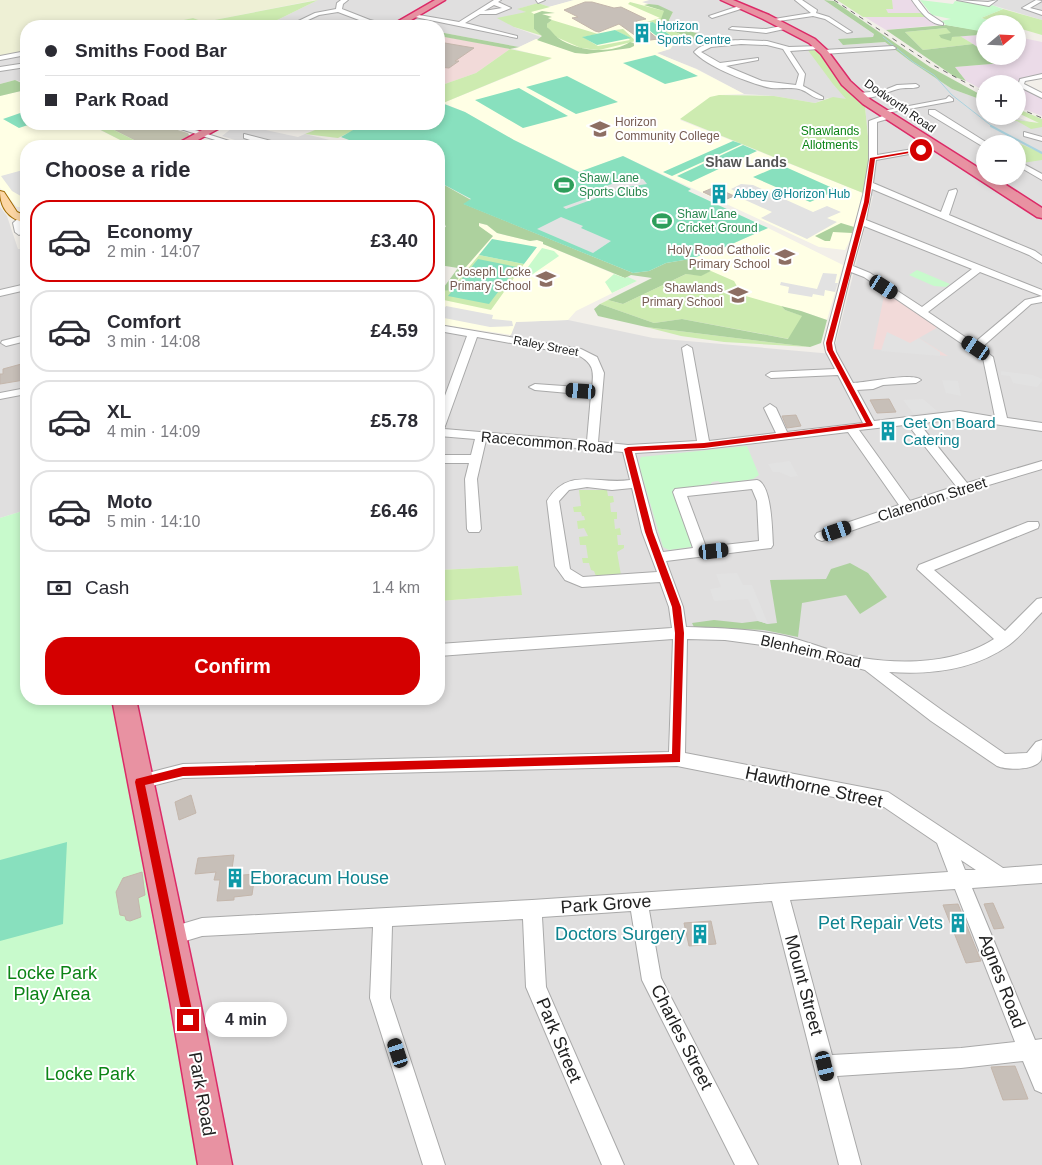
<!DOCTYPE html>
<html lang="en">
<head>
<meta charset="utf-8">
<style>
  body { margin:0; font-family:Arial,sans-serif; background:#f7f7f7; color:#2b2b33; height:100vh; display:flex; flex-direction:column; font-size:19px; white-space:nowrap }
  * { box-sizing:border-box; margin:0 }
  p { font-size:16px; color:#7c7c81 }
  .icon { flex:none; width:28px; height:28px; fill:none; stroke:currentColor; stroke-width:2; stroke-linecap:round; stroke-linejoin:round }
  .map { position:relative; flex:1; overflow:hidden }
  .panel { position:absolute; left:20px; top:140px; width:425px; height:565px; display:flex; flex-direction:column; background:#fff; border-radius:20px; box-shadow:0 2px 8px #0003 }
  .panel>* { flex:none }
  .guide { position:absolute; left:20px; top:20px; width:425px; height:110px; border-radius:20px; box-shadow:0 2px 8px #0003; display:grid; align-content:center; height:110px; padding:0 25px; background:#fff }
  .needle { width:32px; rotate:71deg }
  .fabs { position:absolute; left:976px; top:15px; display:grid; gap:10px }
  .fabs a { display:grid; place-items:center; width:50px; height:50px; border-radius:50%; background:#fff; box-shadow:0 2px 8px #0003; font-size:25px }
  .end { position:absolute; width:22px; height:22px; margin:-11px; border:6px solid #d40000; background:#fff; box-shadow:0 0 0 2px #fff }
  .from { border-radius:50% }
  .bubble { position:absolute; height:35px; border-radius:18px; background:#fff; box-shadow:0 2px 8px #0003; font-size:16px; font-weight:800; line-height:35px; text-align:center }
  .car { position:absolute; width:15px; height:30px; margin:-15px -8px; border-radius:6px; box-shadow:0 0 4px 1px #0007; background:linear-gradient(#222 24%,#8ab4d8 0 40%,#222 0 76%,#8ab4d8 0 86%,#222 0) }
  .guide b { display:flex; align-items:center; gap:18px; height:48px; font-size:19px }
  .guide b+b { border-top:1px solid #e1e1e2 }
  .guide i { width:12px; height:12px; background:#2b2b33 }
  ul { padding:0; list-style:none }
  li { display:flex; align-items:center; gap:15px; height:82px; margin:0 10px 8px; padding:0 15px; border:2px solid #e1e1e2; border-radius:20px }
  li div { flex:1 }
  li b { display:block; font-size:19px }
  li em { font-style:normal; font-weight:800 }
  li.current { border-color:#d40000 }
  li>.icon { width:45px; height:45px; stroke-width:1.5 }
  h2 { padding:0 25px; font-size:22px; line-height:60px }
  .pay { display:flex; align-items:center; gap:12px; height:55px; padding:0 25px; font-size:19px }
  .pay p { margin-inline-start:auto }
  .primary-button { display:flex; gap:10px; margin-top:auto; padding:10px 25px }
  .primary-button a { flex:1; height:58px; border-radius:20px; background:#d40000; color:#fff; font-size:20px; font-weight:800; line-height:58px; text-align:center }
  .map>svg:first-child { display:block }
</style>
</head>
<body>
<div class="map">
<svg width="1042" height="1165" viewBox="0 0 1042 1165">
  <rect width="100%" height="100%" fill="#f2efe9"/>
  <path fill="#e0dfdf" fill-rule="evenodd" d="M318,0H574L550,7L538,3L518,9L527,12L514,27L546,39H536L519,47L439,32V26H265Z
    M649,0H824L874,34L873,37L843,45L885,42L910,61L952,89L985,101V116H1014L1042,127V1165H198L112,699H439V601L521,595L518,566L439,570V331L507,342L516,322L568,320L653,338L833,354L873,196L863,193L867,177L869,146L865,107L828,98L815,103L774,96L744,94L697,69L656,53L670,49L674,44L703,36L671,24L668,20L641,2ZM985,144H1018V176H985Z
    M962,0H1042V20L985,3Z
    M26,55V83L15,80L0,84V59Z
    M237,124L298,137L305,134L355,146H254L222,136Z
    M0,207L7,216L18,249H26V510L0,518Z"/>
  <path fill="#f2dad9" d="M439,36L482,43L510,49L476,73L439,86Z
    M885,291L940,326L919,338L948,356L873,349Z"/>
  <path fill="#ebdbe8" d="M837,0H911L921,13L938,25L886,30Z
    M984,31L985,52L960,36L979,35Z
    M1018,37L1042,42V75L1025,77L1017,83L1042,95V116L1018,107V84H985V91L966,81L955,67L1002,63L992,56H1018Z"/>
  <path fill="#ffffe5" d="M574,0H649L642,2L673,12L669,20L671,24L704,36L674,44L670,49L657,53L696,69L744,94L719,95L680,120L863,193L850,240L845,250L819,247L623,156L580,172L514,140L465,112L443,103L551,59L515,49L536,39H545L530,12Z
    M21,91L26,94V124H88L132,146H26V207H17L0,188V96Z
    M479,223L487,225L497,233L530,241L537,240L543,242V244L614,274L637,281L576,311L568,320L516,322L511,335L439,324V293L441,291L451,289L465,268L493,236L478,226Z
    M768,228L843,265L827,320L801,311L782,307L600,304L608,300L623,304L686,274L701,275L711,271L690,259L723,248Z"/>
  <path fill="#c7c7b4" d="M102,124H157L188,133L190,137L172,146H146Z"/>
  <path fill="#eef0d5" d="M0,0H315L204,22L193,18L155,26H26V52L0,56Z"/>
  <path fill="#cdebb0" d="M318,0L265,26H229L211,23L194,26H155L193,18L204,22Z
    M837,0H892L893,9H886L888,13H921L927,17H863Z
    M630,2L664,11L665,24L680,35V38H674L653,22L643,23L660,18L628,4Z
    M538,3L550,7L531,12L534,14V29L543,36L514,27L497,18L526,12L517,9Z
    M1003,9L1042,20V35L1018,28V24H1002L981,18Z
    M552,20L598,34L583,37L598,46L630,40L628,38H630L615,30L623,29L636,41L599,50L581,48L556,37L547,27V24Z
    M946,28L952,33V37L960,36L973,44L923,50L905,32Z
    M510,49L552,58L443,103L439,102V86L476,73Z
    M807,49L817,50L840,82L865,107L869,146L867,177L863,193L680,119L710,97L719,95L774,96L815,103L833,97L846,99L833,84Z
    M1018,109L1042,119V127L1031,129L1017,121H1011L1008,119L1039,123L1018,113Z
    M89,124H102L146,146H132Z
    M330,124H346L358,128L338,138L305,134Z
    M1011,140L1042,153V160L1022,163L1018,161V144H988Z
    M479,255L524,264L491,310L439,299L441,291L451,289Z
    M711,271L734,281L742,295L781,306L785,310L803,316L789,339L682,319L654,323L600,304L608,300L623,304L686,274L701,275Z
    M646,327L810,347L724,342L681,336Z
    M579,490H607L608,496H613L614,502L610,503L611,512H617V519H614L615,529L620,528L621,535H617L618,545H624V548L617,552L621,575L596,576L594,571L591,570L589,563H583L582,558H588L586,545H580L579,537L588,536L584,528L578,529L577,521L585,520L584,516H582L581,512H574L573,507L581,506Z
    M518,566L522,595L439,601V570Z"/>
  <path fill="#add19e" d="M824,0L834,1L930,67L985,97V101L952,89L910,61L885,42L843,45L838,39L873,37L874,34Z
    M649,4L658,5L673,12L669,20L671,24L704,36L687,41L684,35C675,34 666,26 661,19L664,11L644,5Z
    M542,11L555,13L542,14L552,17L548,18L552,20L547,24V27C551,30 554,35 558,38C577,51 610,55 630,42L634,43V46L630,48L587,54L575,53L537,40L542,36L534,29V14Z
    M946,25L984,31L979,35L952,37L951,41L941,38L939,35L951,33L946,28L905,32L923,50L973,44L985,52V56H992L1003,63L955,67L966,81L955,77L886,30Z
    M439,32L519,47L510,49L439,36Z
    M15,80L26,85V94L21,91L0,96V84Z
    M439,182L471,200L464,204L633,273L649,271L666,263L690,259L711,271L701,276L686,274L623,304L608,300L652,278L631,275L625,278L543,244V242L537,240L530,241L497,233L487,225L479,223V226L493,236L465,268L451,290L441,291L458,268L439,265V228L446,227L444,222L439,221Z
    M841,223L854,227L852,233L833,232L830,241H825L815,236Z
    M600,304L654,323L682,319L788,339L802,316L785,310L781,306L801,311L827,320L821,343L810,347L646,327L598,316L594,309Z
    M850,563L868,573L887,597L860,614L846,595L802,603L798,637L764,630L694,627L692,623L714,620L742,623L758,621L768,624L777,623L770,580L826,579L831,569Z"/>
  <path fill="#c8facc" d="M920,0L953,4L955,1L989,4L1003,9L981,18L1002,24H985V32L946,25L941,21L951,19L932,15Z
    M542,248L554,251L559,256L530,276L522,275Z
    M917,270L950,284L946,287L934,286L909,275Z
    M614,274L625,278L628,277L637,281L612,293L605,282Z
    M747,446L759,475L753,479L722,484L718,481L712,482L710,485L673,489L693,544L691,547L669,550L663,547L641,472L639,462L641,457Z
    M26,510V699H112L198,1165H0V518Z"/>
  <path fill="#88e0be" d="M653,22L675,39L663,41L641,24Z
    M615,30L631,38L597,45L582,37Z
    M655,55L698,76L665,84L623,63Z
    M567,76L569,77L618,102L576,114L526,87Z
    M519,88L568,116L523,128L475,100Z
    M439,102L465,112L514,140L579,172L623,156L691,189L688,191L768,228L723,248L690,259L666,263L649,271L633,273L463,204L471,199L439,182V146H365L341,137L353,130L370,124H439Z
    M26,111V124H31L19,128L3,119Z
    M733,141L742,144L672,176L663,172Z
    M743,145L757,151L691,182L677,176Z
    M781,165L837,190L810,202L753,177Z
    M492,239L537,247L524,264L479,255Z
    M478,259L517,267L489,304L448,296Z
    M67,842L63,924L0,941V860Z"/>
  <path fill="#e2e2e2" d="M23,170L26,172V199L12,191L1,176Z
    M633,178L643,179L647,184L627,187L566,209L563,207L591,197L585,194L625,179Z
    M741,184L753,185L813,212L827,206L841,212L827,218L837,222L807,239L761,218L772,212L743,199L746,197L731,189Z
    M561,217L583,226L581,228L611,241L593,253L537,229Z
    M823,273L837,274L835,283H838L835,292L825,290L824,296L813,294L812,297L788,293L789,287L780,285L781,282L817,289Z
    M446,306L493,315L492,319L512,321L513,326L490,327L439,317Z
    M887,332L910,343L919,338L940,352V356L881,351Z
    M1001,371L1033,375L1042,379V381L1037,387L1013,383L1010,376L1001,375Z
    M942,380L958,381L961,396L946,393Z
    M923,399L937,411L914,414L903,400Z
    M790,461L798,476L791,477L779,472H773L768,464Z
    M737,573L743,585H752L768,624L758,621L748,599L714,601L710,589L721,587L716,574Z"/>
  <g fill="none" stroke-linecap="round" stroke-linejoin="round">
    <path stroke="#aad3df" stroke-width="1" d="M883,37L913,62L934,75L952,95L993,127"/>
    <path stroke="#aad3df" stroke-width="2" d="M991,126L1042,153"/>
  </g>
  <path fill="#c7bfb8" stroke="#c4b6ab" d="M585,2H592L614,8L621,7L646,19L636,21L658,39L643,41L619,24L599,32L595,31L572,18L578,17L564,10Z
    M439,42L474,48L455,61H459L449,68L439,67Z
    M715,187L734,196L722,201L703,192Z
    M25,363L24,380L0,384V374H3V369Z
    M889,399L896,412L877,413L870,400Z
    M796,415L801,426L787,428L782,416Z
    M191,795L196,813L179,820L175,802Z
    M234,855L231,876L255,874L252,895L234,897V900L217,901L220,880H214L216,872L195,874L198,858Z
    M142,872L145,895L138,898L141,917L130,921L126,920L125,916L120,915L116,892L123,878Z
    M993,903L1004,928L994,929L984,904Z
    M958,904L972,939L981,961L966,963L943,905Z
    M711,921L716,944L689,946L684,923Z
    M1015,1066L1028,1099L1003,1100L991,1067Z"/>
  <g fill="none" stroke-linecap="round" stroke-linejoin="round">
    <defs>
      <path id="minor" d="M341,0H348L343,4L342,9L370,20L394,26L367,23L338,12L319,15L295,26H288L315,13L336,9L337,3Z
        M494,0H501L498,2L511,8L496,14H480L465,23L517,36V38L410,16L413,14L459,22ZM494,5L502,8L484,11Z
        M536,0H545L538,3Z
        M795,0H802L817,10L816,13L829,17L852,32L847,33L825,19L813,16L772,22L774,19L811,13Z
        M912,0H918L928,13L943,23V25C930,25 919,10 912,0Z
        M957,0L988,2L997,0L989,6Z
        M1036,0L1042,1L1030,8L1042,11V15L1022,8Z
        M742,5L744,8L712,18L709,16Z
        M787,25L789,28L766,33L729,29L732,27L766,29Z
        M741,40L767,41L789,47L821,46V48L819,49L790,51L805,74L803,86L823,97V99C814,100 808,91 799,89C790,87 780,89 771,88C751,84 708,67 694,52C705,40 726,41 741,40ZM741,44L767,45L783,49L799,74L796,85L762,81L726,66L758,60V58L720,63L701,52L711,47Z
        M893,46L896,48L895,49L824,54L821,52L824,50Z
        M26,51V55L0,60V56Z
        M26,63V67L0,71V67Z
        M1042,74V78L1025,81L1024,84L1042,93V98L1018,86L1020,79Z
        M916,84L919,86L918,87C912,89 905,87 898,89C886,92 867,103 856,95L859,93L882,91L897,85Z
        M949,96L953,99V101L881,114L877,112L946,99Z
        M929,110H935L989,144L982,146L929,114Z
        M888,114H891V118L877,122V155L937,145L941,147L937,149L876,160L873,183L941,212L949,191L956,189L957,191L949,215L1035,251L1042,256V263L1029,255L872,189L866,220L1042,290V296L980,272L928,312L974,343L1025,300L1042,296V302L1031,304L981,348L993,357L1007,418L1042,423V431L959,419L859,430L910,501L956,486L912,430L918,426L922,427L967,483L1042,461V469L942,499L822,541L817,539L815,536L817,533L899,505L848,432L704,449L635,453L656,532L663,552L693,548L673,492L675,489L757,480C772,484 772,531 773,545L771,548L666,561L683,607L686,627C719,628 753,629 785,636C810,642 836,654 862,658C906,665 956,663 994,639L917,569L919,565L1028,522H1038L1039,525L1038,528L934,570L1005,631L1037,599L1042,598V612C1031,623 1021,636 1009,645C974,670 931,675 889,672L943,711L1005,754L1027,753L1036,742L1042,740C1042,746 1042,755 1041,760C1034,771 1007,770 997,766L931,721L865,670L784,648L725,640L687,639L685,753L888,792L1003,868L1042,865V883L972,888L1035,1040L1042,1039V1093L1035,1090L1023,1061L961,1068L837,1076L861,1165H839L772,901L649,910L661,978L758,1165H735L642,980L631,911L542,917L546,987L624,1165H602L526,987L523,919L392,926L390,998L445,1165H423L370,998L373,927L202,936L172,945L165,943L163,936L165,929L202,918L532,900L948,872L937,843L884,807L677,766L183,778L140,789L134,787L132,782L134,777L140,775L183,764L669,752L673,639L439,656V644L672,628L669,607L660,582L582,587L565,580L555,566L547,501C568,466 597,485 630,480L623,452L486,440L477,479L481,529L479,532H469L467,529L465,479L469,463H439V455H471L475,439L439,436V412L467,336L439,331V325L581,349L597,357L604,373L598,442L628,445L697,441L682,348L687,345L692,348L709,441L776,433L764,408L770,404L776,408L787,432L863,423L838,375L771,378L766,375L771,372L835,369L826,352L824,343L863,195L869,160V121ZM864,226L972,269L922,307L870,273L853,266ZM851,272L864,277L983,358L995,417L959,411L874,421L857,390L873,389L883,385L916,383L921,380C912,372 867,383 853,383L836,352L834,343ZM477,337L578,355C594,364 594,371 592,388L535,384L529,387L535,390L591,395L587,441L444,429ZM587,487L612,490L632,488L642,532L657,572L583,577L570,569L559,501L569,490ZM752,489L757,501L759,541L706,547L687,496ZM961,860L976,870H965ZM955,889L1015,1042L961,1048L832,1055L790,900Z
        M165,124H176L245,146H234Z
        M1024,132L1042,137V141L1024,136Z
        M244,134L275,142L276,146H268L244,138Z
        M1018,161L1042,174V180L1018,166Z
        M22,215L26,218L21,223L23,232L19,235L15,232L13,223Z
        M26,284V290L0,296V290Z
        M26,335V341L6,346L1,343L2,341Z
        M26,388V394L0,399V393Z"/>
      <path id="major" d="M0,191L4,192L17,212L26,216V223C9,219 0,208 0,191Z"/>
      <path id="highway" d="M435,0H445L401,26H390Z
        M721,0H733L769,15L815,39L827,50L850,81L871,100L985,172V176H992L1042,208V218L1037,217L863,104L842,85L821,54L809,43L763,19Z
        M213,124H227L187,146H173Z
        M112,699H136L200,1001L232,1165H198L170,1001Z"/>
    </defs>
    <use href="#minor" stroke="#a9a9a9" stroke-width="2"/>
    <use href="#major" stroke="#a06b00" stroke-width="2"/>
    <use href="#highway" stroke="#dc2a67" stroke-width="3"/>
    <use href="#minor" fill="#fff" fill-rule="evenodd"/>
    <use href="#major" fill="#fcd6a4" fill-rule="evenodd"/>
    <use href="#highway" fill="#e892a2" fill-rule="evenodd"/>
    <path stroke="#707070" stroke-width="1" stroke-dasharray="5 5" stroke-linecap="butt" d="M834,0L933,65L985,93
      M1018,108L1042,118"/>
  </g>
  <path fill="#d40000" d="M923,149L921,151L875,159L869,202L832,343L833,350L873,425L872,426L704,448L632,451L653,532L681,607L684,633L680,762L183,776L145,785L194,1020L193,1024L188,1025L184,1024L135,782L136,779L183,767L672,754L675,633L672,607L645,532L624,449L628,447L704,443L866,423L827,350L826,343L864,202L870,158Z"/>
  <defs>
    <symbol id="building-bare" viewBox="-9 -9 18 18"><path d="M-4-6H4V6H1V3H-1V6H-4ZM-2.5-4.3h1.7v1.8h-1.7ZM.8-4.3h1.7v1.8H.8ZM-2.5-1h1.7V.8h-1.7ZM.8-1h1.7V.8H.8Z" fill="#0f9aa8" stroke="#fff" stroke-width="2.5" paint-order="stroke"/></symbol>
    <symbol id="school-bare" viewBox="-9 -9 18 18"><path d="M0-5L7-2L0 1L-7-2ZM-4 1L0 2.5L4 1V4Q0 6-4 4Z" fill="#8d6e63" stroke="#fff" stroke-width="2.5" paint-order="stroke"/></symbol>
    <symbol id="stadium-bare" viewBox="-9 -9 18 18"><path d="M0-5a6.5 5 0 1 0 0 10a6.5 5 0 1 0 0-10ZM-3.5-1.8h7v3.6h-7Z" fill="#2e9e5b" stroke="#fff" stroke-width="2.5" paint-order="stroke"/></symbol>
  </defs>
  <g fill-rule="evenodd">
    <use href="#building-bare" x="628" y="19" width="28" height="28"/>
    <use href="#school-bare" x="586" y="115" width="28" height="28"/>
    <use href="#stadium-bare" x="550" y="171" width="28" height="28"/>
    <use href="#building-bare" x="705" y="180" width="28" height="28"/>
    <use href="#stadium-bare" x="648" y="207" width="28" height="28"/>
    <use href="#school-bare" x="771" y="243" width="28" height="28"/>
    <use href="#school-bare" x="532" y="265" width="28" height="28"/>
    <use href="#school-bare" x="724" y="281" width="28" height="28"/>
    <use href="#building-bare" x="874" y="417" width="28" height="28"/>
    <use href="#building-bare" x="221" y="864" width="28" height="28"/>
    <use href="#building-bare" x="944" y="909" width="28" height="28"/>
    <use href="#building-bare" x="686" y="920" width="28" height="28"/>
  </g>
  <g text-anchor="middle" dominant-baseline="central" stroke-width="4" stroke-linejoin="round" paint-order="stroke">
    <g font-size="12" fill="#0d838f" stroke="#fff" text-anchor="start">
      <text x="657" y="26">Horizon<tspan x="657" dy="14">Sports Centre</tspan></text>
      <text x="734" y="194">Abbey @Horizon Hub</text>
    </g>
    <g font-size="12" fill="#222" stroke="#fff">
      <text transform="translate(900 106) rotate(35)">Dodworth Road</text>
      <text transform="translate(546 346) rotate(11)">Raley Street</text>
    </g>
    <g font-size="12" fill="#785e54" stroke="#fff" text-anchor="end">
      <text x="615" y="122" text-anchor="start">Horizon<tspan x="615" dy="14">Community College</tspan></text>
      <text x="770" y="250">Holy Rood Catholic<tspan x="770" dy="14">Primary School</tspan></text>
      <text x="531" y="272">Joseph Locke<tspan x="531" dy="14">Primary School</tspan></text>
      <text x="723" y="288">Shawlands<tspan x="723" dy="14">Primary School</tspan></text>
    </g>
    <g font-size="12" fill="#0c8416" stroke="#fff">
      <text x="830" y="131">Shawlands<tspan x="830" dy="14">Allotments</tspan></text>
    </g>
    <g font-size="12" fill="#27864d" stroke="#fff" text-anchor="start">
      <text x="579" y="178">Shaw Lane<tspan x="579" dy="14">Sports Clubs</tspan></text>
      <text x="677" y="214">Shaw Lane<tspan x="677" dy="14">Cricket Ground</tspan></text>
    </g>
    <g font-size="14" font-weight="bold" fill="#555" stroke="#fff">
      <text x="746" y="162">Shaw Lands</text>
    </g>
    <g font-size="15" fill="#0d838f" stroke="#fff" text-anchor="start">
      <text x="903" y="422">Get On Board<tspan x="903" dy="17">Catering</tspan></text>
    </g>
    <g font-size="15" fill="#222" stroke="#fff">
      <text transform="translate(547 442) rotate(5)">Racecommon Road</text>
      <text transform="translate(932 499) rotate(-18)">Clarendon Street</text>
      <text transform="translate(811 651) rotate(13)">Blenheim Road</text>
    </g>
    <g font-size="18" fill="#222" stroke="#fff">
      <text transform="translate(814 787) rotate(12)">Hawthorne Street</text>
      <text transform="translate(606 904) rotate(-4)">Park Grove</text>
      <text transform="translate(1002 981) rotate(69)">Agnes Road</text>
      <text transform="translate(804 985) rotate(75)">Mount Street</text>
      <text transform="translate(682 1037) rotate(63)">Charles Street</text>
      <text transform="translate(559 1040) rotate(67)">Park Street</text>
      <text transform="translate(202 1094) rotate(80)">Park Road</text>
    </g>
    <g font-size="18" fill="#0d838f" stroke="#fff" text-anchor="end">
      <text x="250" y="878" text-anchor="start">Eboracum House</text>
      <text x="943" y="923">Pet Repair Vets</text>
      <text x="685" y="934">Doctors Surgery</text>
    </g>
    <g font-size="18" fill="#0c8416" stroke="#fff">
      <text x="52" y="973">Locke Park<tspan x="52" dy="21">Play Area</tspan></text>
      <text x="90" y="1074">Locke Park</text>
    </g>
  </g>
</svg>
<div class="fabs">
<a><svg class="needle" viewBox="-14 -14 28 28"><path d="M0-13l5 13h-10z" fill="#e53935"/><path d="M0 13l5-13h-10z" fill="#7c7c81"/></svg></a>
<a>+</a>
<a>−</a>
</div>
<i class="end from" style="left:921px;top:150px"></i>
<i class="end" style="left:188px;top:1020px"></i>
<div class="bubble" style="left:205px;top:1002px;width:82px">4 min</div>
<i class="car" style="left:884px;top:287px;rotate:123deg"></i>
<i class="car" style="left:976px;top:348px;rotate:304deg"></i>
<i class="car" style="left:581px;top:391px;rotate:274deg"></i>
<i class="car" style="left:837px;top:531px;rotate:71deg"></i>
<i class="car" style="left:714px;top:551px;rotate:84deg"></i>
<i class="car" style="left:398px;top:1053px;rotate:342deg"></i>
<i class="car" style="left:825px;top:1066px;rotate:166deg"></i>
<div class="guide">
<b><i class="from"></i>Smiths Food Bar</b>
<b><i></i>Park Road</b>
</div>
<section class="panel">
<h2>Choose a ride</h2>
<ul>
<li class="current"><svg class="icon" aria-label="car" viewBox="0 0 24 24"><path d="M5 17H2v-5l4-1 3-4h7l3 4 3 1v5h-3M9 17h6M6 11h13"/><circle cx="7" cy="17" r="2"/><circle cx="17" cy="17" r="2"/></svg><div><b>Economy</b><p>2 min · 14:07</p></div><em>£3.40</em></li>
<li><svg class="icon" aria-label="car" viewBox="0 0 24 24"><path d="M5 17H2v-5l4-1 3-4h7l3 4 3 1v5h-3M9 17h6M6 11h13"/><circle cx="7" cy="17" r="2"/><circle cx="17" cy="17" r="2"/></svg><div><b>Comfort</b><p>3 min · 14:08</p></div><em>£4.59</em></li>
<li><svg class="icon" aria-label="car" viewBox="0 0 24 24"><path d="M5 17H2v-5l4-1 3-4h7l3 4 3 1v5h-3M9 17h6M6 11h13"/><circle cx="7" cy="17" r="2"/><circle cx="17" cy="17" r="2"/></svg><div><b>XL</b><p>4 min · 14:09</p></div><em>£5.78</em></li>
<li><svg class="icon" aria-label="car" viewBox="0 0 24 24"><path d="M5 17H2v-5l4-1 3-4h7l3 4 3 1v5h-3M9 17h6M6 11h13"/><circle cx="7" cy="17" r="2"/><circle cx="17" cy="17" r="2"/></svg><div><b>Moto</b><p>5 min · 14:10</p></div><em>£6.46</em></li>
</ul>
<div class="pay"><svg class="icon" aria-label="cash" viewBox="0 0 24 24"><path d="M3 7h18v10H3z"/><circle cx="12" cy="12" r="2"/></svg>Cash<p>1.4 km</p></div>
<div class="primary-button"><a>Confirm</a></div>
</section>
</div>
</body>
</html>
